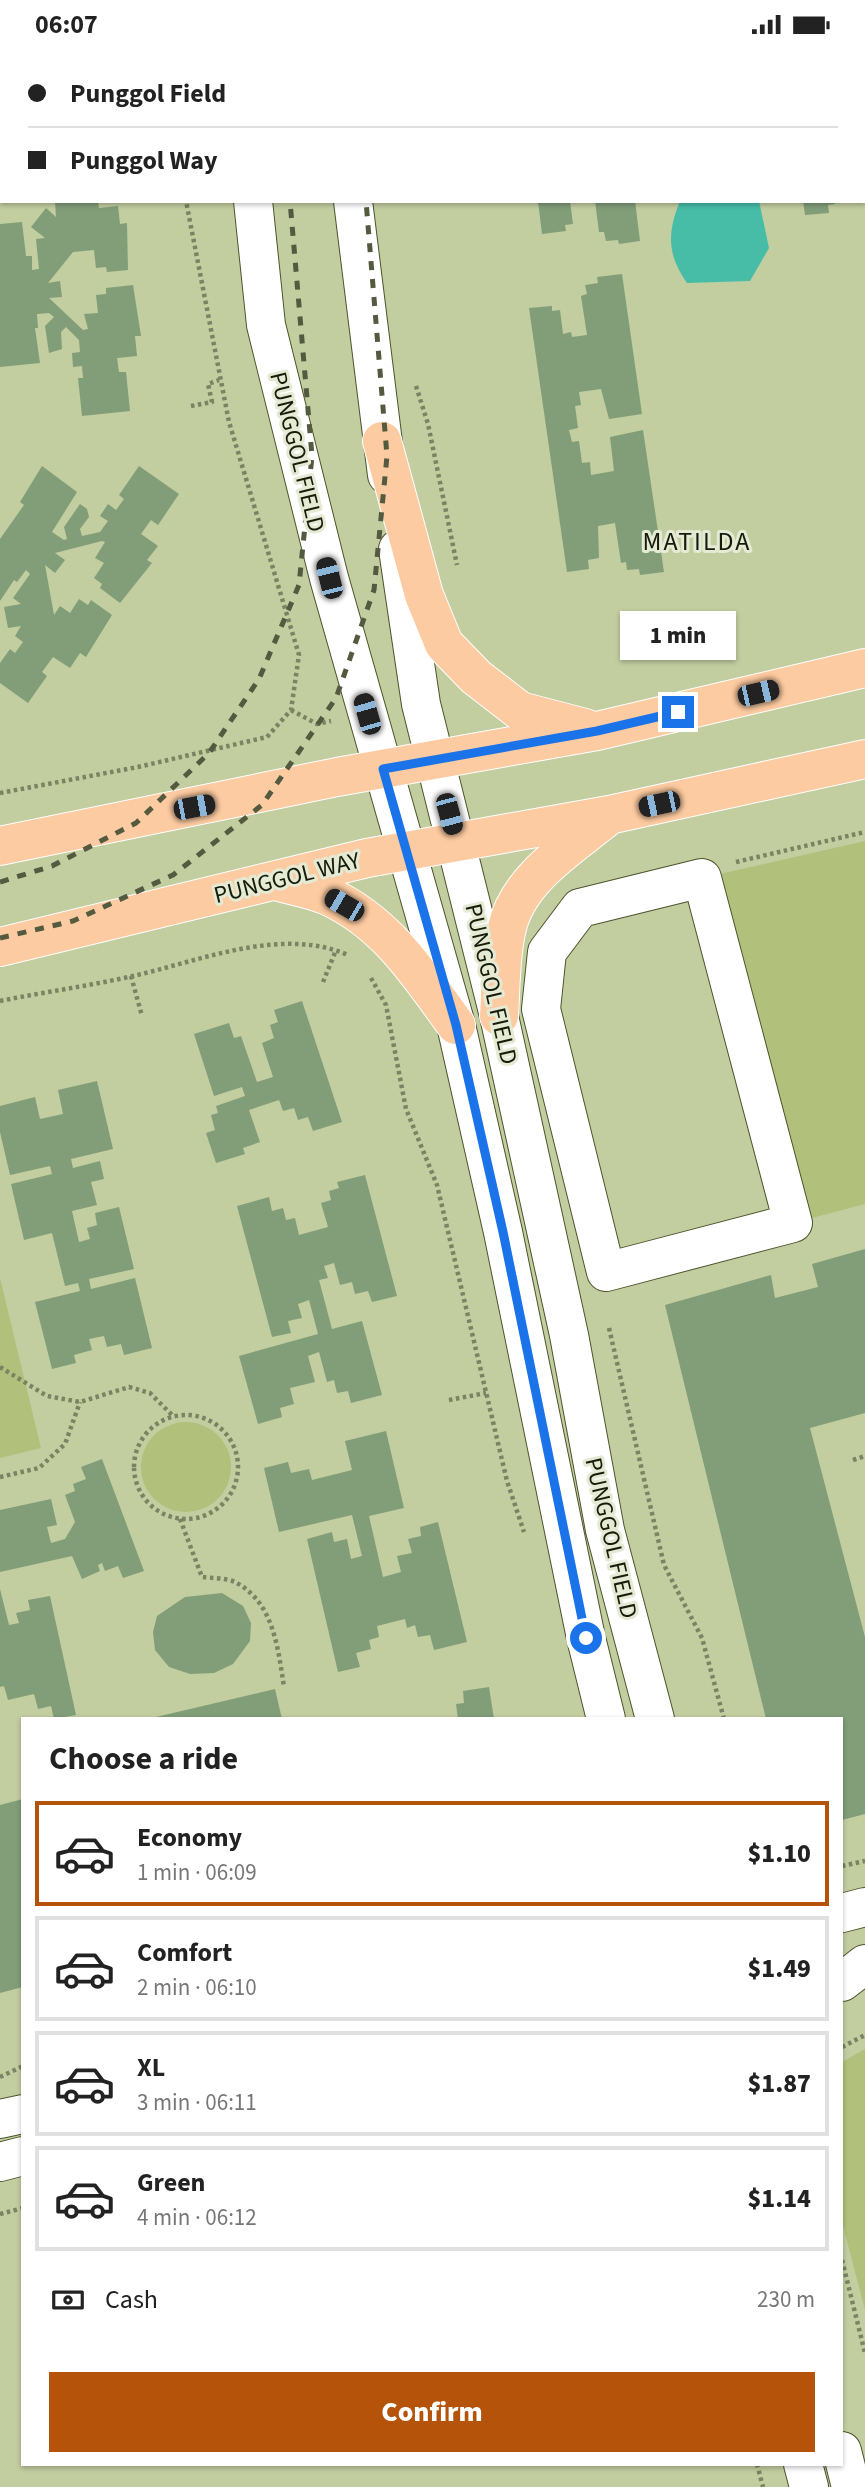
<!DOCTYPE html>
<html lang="en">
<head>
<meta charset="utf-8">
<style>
  body { margin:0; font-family:"Source Sans 3",sans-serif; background:#f6f6f6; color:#222; height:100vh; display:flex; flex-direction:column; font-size:26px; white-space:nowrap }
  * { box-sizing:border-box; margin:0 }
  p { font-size:23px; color:#767676 }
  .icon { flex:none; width:38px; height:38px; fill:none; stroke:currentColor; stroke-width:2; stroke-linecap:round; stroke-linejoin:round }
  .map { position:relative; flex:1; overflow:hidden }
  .drawer { position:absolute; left:21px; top:1668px; width:822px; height:749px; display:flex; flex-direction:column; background:#fff; border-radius:0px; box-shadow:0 2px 5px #0004 }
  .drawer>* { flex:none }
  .guide { position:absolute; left:0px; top:0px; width:866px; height:154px; box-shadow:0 2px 5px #0004; display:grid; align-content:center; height:154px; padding:0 28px; background:#fff }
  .end { position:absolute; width:32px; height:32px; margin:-16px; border:9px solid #1a73e8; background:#fff; box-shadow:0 0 0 4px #fff }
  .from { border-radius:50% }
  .bubble { position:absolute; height:49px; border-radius:0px; background:#fff; box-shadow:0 2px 5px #0004; font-size:23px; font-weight:800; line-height:49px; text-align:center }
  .car { position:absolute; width:21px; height:42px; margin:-21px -10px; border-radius:9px; box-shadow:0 0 5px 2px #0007; background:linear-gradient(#222 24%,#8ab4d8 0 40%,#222 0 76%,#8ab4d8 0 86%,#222 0) }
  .guide b { display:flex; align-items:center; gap:24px; height:66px; font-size:26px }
  .guide b+b { border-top:2px solid #e0e0e0 }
  .guide i { width:18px; height:18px; background:#222 }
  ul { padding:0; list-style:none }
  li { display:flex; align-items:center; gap:21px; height:105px; margin:0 14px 10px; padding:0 14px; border:4px solid #e0e0e0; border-radius:0px }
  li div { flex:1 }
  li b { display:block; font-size:26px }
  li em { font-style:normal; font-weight:800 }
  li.active { border-color:#b45309 }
  li>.icon { width:63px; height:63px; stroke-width:1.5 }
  h2 { padding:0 28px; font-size:32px; line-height:84px }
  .pay { display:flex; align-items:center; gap:18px; height:77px; padding:0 28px; font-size:26px }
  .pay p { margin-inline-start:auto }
  .primary-button { display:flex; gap:14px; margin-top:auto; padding:14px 28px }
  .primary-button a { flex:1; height:80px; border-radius:0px; background:#b45309; color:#fff; font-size:28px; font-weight:800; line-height:80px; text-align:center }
  .status { display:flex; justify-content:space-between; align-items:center; height:49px; padding:0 35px; background:#fff; direction:ltr }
  .status svg { height:19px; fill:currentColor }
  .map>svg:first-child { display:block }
</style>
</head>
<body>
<div class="status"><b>06:07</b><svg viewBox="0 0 49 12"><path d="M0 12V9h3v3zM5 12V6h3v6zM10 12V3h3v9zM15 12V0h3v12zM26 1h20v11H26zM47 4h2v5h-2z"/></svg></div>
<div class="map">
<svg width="865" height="2438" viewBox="0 0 865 2438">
  <rect width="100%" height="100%" fill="#c2cda0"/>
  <path fill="#b1c17b" d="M865,792V1155L793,1174L702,829Z
    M0,1229L41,1399L0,1409Z
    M141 1418a45 45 0 1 1 90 0a45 45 0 1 1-90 0Z
    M865,2000V2261L842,2173V2013Z"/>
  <path fill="#47bda8" d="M680,152H759L769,199L750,232L687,234C667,205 667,184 680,152Z"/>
  <path fill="#819e79" d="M55,152H98L99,159L118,157L120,175L127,174L128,221L107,223L106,218L96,219L94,201L73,203L48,234L60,232L62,248L49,249L83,281L88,280L84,265L98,264L96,246L106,245V239L133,236L141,287H135L137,307L117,309L119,323H126L130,362L82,367L78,329H83L82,317L73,318L72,304L80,303L79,291L66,278L61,283L62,300L49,304L45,277L54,268L49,264L37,265L38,279H35L40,314L0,318V175L22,173L26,207H32V221L39,220L36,190L45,189L31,178L46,159L56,168Z
    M538,152H570L573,175L565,176L566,182L542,185Z
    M595,152H635L640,192L619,195L618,191L606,192L604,183H599Z
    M803,152H835V155L828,156L829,164L805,166Z
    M622,225L642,365L609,370L601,340L579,343L581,356L575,357L578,379L569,381L572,393L579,392L582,414L590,413L591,426L614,422L610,388L643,381L664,523L640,526L639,520L627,521L626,513L621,514L615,474L598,477L599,509L588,511L589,520L567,523L529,259L552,257V262L560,261L563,285L571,283L572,288L587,286L581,247L587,245L585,236L598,234L597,228Z
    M42,417L77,443L52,483L64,491L67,490L64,478L80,455L87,460L89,468L80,480L82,487L100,483L108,472L100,467L108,455L116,461L124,450L119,446L139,417L179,445L158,476L151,471L141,485L158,497L147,511L152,514L120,554L100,539L102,535L94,529L104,514L95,509L105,493L102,492L55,504L65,511L55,524L45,516L54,566L60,557L70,564L79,550L88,556L91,551L112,566L86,608L80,604L70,619L53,608L42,623L47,627L28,654L0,634V614L10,600L15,604L23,593L15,587L21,577L8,579L4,558L21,555L13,549L30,525L26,521L17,533L14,531L0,552V490L24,456L20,453Z
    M302,952L342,1073L313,1082L308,1068L298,1071L294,1059L283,1062L279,1051L249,1061L260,1093L243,1099L245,1105L216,1114L206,1084L215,1081L211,1066L218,1064L216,1057L245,1047L242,1038L214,1047L194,985L229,974L234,989L241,987L257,1033L273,1028L262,994L274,989L270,976L278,973L274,961Z
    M97,1032L113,1100L71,1110L73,1119L100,1112L104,1130L91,1133L97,1156L72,1162L79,1193L90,1190L87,1179L97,1176L95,1164L119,1158L134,1220L89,1230L91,1240L135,1229L152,1299L124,1306L121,1295L107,1298L104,1287L89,1290L92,1301L74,1306L76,1314L52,1320L35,1253L80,1242L78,1234L65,1237L52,1184L24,1191L11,1135L52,1125L50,1117L10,1126L0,1083V1057L35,1048L40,1070L63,1065L58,1041Z
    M365,1126L397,1247L372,1253L368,1242L355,1245L352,1233L340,1236L334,1214L324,1217L328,1229L319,1231L332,1280L362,1272L382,1346L351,1354L348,1342L337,1344L334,1331L327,1333L319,1303L308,1307L315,1333L290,1339L294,1355L280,1359L282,1368L258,1375L239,1307L318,1285L309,1251L298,1255L302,1269L288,1272L291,1284L272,1288L237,1157L269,1148L272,1162L283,1159L286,1171L295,1169L299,1186L328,1178L321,1154L331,1151L329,1142L339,1139L337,1133Z
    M865,1200V1364L810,1379L865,1588V1765L842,1771V1670H766L665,1256L771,1226L775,1249L818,1238L812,1215Z
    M386,1382L404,1459L369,1467L383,1528L401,1523L397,1507L412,1504L408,1490L421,1487L420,1478L438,1473L467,1593L434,1601L430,1586L418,1588L415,1576L407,1579L405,1570L377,1577L379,1588L369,1591L371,1600L356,1604L360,1618L338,1623L307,1490L332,1483L334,1493L347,1490L351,1510L362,1507L352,1466L279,1483L264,1419L288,1413L291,1424L309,1420L312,1431L352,1421L345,1392Z
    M102,1410L144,1522L123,1529L118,1517L105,1522L102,1514L98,1516L100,1522L82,1530L72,1507L0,1523V1461L51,1450L57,1476L47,1478L51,1494L65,1490L75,1473L65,1446L75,1442L73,1435L86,1430L81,1418Z
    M0,1540L9,1576L19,1574L16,1564L30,1561L28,1551L50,1547L76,1666L54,1670L51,1657L38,1660L34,1645L8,1651L4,1637L0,1638Z
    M222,1544L243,1557L251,1574L250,1592L233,1615L214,1624L190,1625L169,1618L155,1601L153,1583L157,1567L185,1548Z
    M489,1638L494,1670H458L456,1655L464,1654L463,1642Z
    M275,1640L282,1670H156V1668Z
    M23,1750V1938L0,1944V1756Z"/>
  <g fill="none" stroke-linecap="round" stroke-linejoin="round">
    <defs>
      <path id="minor" d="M238,0V2
        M339,0L340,2
        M253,152L266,276L329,529L456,976L503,1183L586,1589L606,1670
        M353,152L387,426
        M398,500L421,655L499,967L569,1286L605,1481L655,1670
        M702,829L793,1174L606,1223L541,960L547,903L580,859Z
        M842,1864L865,1858
        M842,1933L865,1915
        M0,2070L23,2065
        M0,2113L23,2107
        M842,2402L851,2438
        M803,2415L809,2438"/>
      <path id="major" d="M382,392L424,546L444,595L476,628L520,662L585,679
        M0,797L337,728L597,682L865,619
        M276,832C293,837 312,840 328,847C387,874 419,925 456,976
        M0,898L367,809L609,766L865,710
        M499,967C501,938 500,907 507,879C518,829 571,798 607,768"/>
    </defs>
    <use href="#minor" stroke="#4c542c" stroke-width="40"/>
    <use href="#major" stroke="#fff" stroke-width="40"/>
    <path stroke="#7b8362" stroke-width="4.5" stroke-dasharray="3.5 3.5" stroke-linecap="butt" d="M180,2V0
      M416,337L428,375L457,516
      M191,357L212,353L208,335L219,331
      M291,661L317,675L331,672
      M0,744L138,718L267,688L291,661L299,606L229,373L186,152
      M736,813L865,783
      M131,927L142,967
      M371,929L386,956L406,1060L437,1136L507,1432L524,1483
      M323,933L336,901
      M0,952C44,943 89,937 133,927C200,912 281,877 348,906
      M609,1279L664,1516L702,1589L724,1670
      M0,1318L47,1347L80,1353L129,1338L150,1344L173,1367
      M449,1351L486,1344
      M134 1418a52 52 0 1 1 104 0a52 52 0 1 1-104 0Z
      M853,1411L865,1407
      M0,1428L39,1419L65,1395L80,1353
      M180,1470L202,1528C212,1529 226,1529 235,1533C274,1553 278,1600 284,1638
      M842,1817L865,1812
      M842,1998L865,1986
      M0,2028L23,2017
      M0,2165L23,2159
      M842,2211L865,2304
      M757,2415L763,2438"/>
    <use href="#minor" stroke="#fff" stroke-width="38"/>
    <use href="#major" stroke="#fdcba1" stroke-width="38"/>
    <path stroke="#535a3f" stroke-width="5" stroke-dasharray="9 9" stroke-linecap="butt" d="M280,0V2
      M355,0V2
      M0,833L52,817L136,774L209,704L259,630L299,536L312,407L290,152
      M0,889L73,872L173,826L262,756L336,649L374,541L387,407L366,152"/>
  </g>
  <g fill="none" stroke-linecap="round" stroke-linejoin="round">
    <path stroke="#1a73e8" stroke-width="9" d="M586,1589L503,1183L456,976L383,720L597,682L678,663"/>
  </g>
  <g text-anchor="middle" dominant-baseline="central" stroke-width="6" stroke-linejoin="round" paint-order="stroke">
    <g font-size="24" fill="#171b0a" stroke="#e4ead4">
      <text transform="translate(297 403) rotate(76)">PUNGGOL FIELD</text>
      <text transform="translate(287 829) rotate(-14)">PUNGGOL WAY</text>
      <text transform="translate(491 935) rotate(77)">PUNGGOL FIELD</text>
      <text transform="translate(611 1489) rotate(77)">PUNGGOL FIELD</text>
    </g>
    <g font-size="26" letter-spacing="2" fill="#171b0a" stroke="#e4ead4">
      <text x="697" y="492">MATILDA</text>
    </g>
  </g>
</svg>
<i class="end from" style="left:586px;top:1589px"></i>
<i class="end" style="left:678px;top:663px"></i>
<div class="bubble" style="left:620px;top:562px;width:116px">1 min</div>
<i class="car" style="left:329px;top:529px;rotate:346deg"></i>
<i class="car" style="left:758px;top:644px;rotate:77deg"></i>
<i class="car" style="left:367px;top:665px;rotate:344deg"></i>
<i class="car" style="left:659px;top:755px;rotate:258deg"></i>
<i class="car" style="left:194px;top:758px;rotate:79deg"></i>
<i class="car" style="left:449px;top:765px;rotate:165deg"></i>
<i class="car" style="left:344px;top:856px;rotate:300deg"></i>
<div class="guide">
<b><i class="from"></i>Punggol Field</b>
<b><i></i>Punggol Way</b>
</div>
<section class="drawer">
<h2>Choose a ride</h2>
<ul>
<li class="active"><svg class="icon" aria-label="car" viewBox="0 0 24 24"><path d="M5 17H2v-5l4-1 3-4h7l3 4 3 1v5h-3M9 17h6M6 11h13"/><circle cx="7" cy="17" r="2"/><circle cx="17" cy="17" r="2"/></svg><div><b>Economy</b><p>1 min · 06:09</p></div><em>$1.10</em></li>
<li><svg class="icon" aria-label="car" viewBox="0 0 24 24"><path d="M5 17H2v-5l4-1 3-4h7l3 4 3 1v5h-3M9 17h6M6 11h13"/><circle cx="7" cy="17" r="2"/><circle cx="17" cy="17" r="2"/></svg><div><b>Comfort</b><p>2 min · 06:10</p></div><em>$1.49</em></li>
<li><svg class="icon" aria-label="car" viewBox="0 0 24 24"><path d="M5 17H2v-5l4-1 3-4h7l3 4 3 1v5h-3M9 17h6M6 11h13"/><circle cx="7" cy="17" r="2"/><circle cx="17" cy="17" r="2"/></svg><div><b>XL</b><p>3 min · 06:11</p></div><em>$1.87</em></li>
<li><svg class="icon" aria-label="car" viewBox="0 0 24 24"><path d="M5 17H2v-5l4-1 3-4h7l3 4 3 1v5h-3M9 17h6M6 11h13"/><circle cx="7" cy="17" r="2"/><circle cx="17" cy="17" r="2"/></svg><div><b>Green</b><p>4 min · 06:12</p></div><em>$1.14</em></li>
</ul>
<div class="pay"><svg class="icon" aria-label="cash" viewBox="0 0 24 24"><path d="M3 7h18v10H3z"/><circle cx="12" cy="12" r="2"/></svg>Cash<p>230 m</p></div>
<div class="primary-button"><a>Confirm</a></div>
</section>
</div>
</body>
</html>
